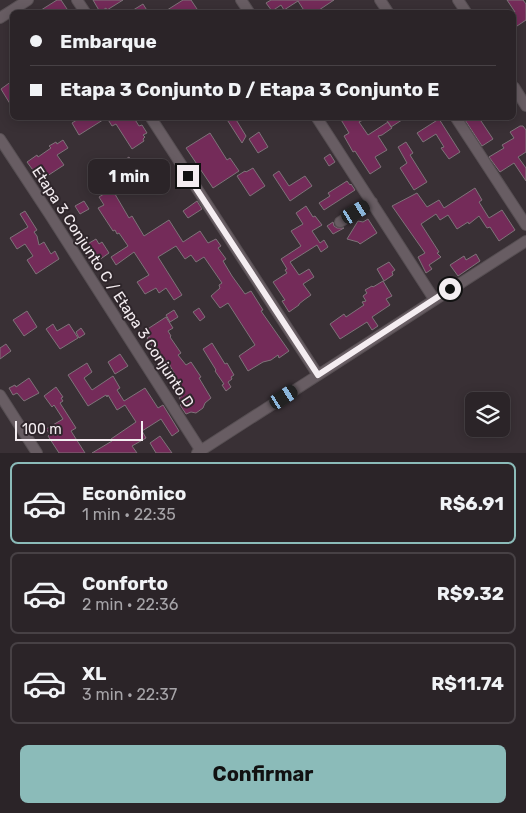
<!DOCTYPE html>
<html lang="pt">
<head>
<meta charset="utf-8">
<style>
  body { margin:0; font-family:Rubik,sans-serif; background:#332c30; color:#f1f3f6; height:100vh; display:flex; flex-direction:column; font-size:19px; white-space:nowrap }
  * { box-sizing:border-box; margin:0 }
  p { font-size:16px; color:#a6a4a8 }
  .icon { flex:none; width:28px; height:28px; fill:none; stroke:currentColor; stroke-width:2; stroke-linecap:round; stroke-linejoin:round }
  .map { position:relative; height:453px; overflow:hidden }
  .panel { display:flex; flex-direction:column; background:#2b2428; flex:1 }
  .panel>* { flex:none }
  .banner { position:absolute; left:10px; top:10px; width:506px; height:110px; border-radius:8px; box-shadow:0 2px 12px #0003,0 0 0 1px #474145; display:grid; align-content:center; height:110px; padding:0 20px; background:#2b2428 }
  .tools { position:absolute; left:465px; top:392px; display:grid; gap:10px }
  .tools a { display:grid; place-items:center; width:45px; height:45px; border-radius:8px; background:#2b2428; box-shadow:0 2px 12px #0003,0 0 0 1px #474145; font-size:25px }
  .scale { position:absolute; left:15px; bottom:12px; width:128px; box-sizing:border-box; padding-left:5px; border:2px solid #f4edf1; border-top:0; font-size:14px; line-height:18px; white-space:nowrap; color:#f4edf1; -webkit-text-stroke:4px #2f262b; paint-order:stroke }
  .end { position:absolute; width:22px; height:22px; margin:-11px; border:6px solid #f4edf1; background:#111; box-shadow:0 0 0 2px #111 }
  .from { border-radius:50% }
  .bubble { position:absolute; height:35px; border-radius:8px; background:#2b2428; box-shadow:0 2px 12px #0003,0 0 0 1px #474145; font-size:16px; font-weight:700; line-height:35px; text-align:center }
  .car { position:absolute; width:15px; height:30px; margin:-15px -8px; border-radius:6px; box-shadow:0 0 4px 1px #0007; background:linear-gradient(#222 24%,#8ab4d8 0 40%,#222 0 76%,#8ab4d8 0 86%,#222 0) }
  .banner b { display:flex; align-items:center; gap:18px; height:48px; font-size:19px }
  .banner b+b { border-top:1px solid #474145 }
  .banner i { width:12px; height:12px; background:#f1f3f6 }
  ul { padding:9px 0 0; list-style:none }
  li { display:flex; align-items:center; gap:15px; height:82px; margin:0 10px 8px; padding:0 10px; border:2px solid #474145; border-radius:8px }
  li div { flex:1 }
  li b { display:block; font-size:19px }
  li em { font-style:normal; font-weight:700 }
  li.active { border-color:#8bbbb9 }
  li>.icon { width:45px; height:45px; stroke-width:1.5 }
  .action { display:flex; gap:10px; margin-top:auto; padding:10px 20px }
  .action a { flex:1; height:58px; border-radius:8px; background:#8bbbb9; color:#111; font-size:20px; font-weight:700; line-height:58px; text-align:center }
  .map>svg:first-child { display:block }
</style>
</head>
<body>
<div class="map">
<svg width="526" height="453" viewBox="0 0 526 453">
  <rect width="100%" height="100%" fill="#393035"/>
  <path fill="#742b59" stroke="#7e7379" d="M57,0H61L69,12H38Z
    M93,0H123L107,10L106,8L100,12Z
    M183,0H191L199,12H164Z
    M271,0H334L316,12H305L298,1L284,10L281,5L272,11L266,3Z
    M507,0H523L526,4V20L514,28V12H515Z
    M143,4L148,12H130Z
    M12,81V107L1,89Z
    M80,118H88L90,120L94,118H106L79,135L72,123Z
    M107,118H134L139,126L142,125L147,133L143,135L145,137L143,139L144,141L132,149L116,124L112,126Z
    M226,118H235L246,136L242,143Z
    M340,118H367L359,122L368,135L388,122L392,128L382,135L378,136L387,150L375,157L381,167L370,174L355,151L353,152L344,136L349,133Z
    M385,118H405L391,127Z
    M469,118H479L493,139L482,146L465,120Z
    M439,119L460,152L449,159L441,148L444,147L436,134L423,142L417,133Z
    M520,126H523L526,130V152L518,157L526,168V181L514,163L500,172L489,157L504,148L502,145L514,138L510,132Z
    M259,132L268,147L258,153L249,139Z
    M210,133L227,160L230,158L239,171L213,188L186,148Z
    M63,140L68,148L57,155L64,165L41,180L39,177H38L27,162L37,155L38,157L51,148L49,146L56,142L57,144Z
    M406,142L413,153L410,155L427,182L414,190L400,168L407,163L398,147Z
    M330,154L335,162L329,166L324,158Z
    M129,157L134,166L131,168L139,179L127,187L114,167Z
    M97,162L103,171L96,175L90,166Z
    M253,168L265,186L250,196L237,176L245,171L246,172Z
    M279,171L289,186L305,176L312,186L290,201L273,175Z
    M347,181L350,185L351,184L355,190L324,210L319,203L330,196L328,193Z
    M475,188L482,200L479,202L489,218L502,210L515,230L499,241L490,227L487,228L479,216L469,224L468,222L457,229L448,215L440,220L436,214L421,224L439,252L437,253L441,257L429,265L432,269L426,273L418,257L425,253L392,206L417,193L427,207L439,200L444,208Z
    M112,189L129,218L132,216L144,236L169,220L183,242L200,231L208,243L216,239L221,246L218,248L226,259L223,261L232,276L245,294L251,291L263,310L261,311L289,351L279,358L278,355L271,360L263,362L248,371L239,356L255,345L228,303L220,308L211,296L220,288L219,285L222,283L204,257L196,262L191,255L185,259L176,246L158,257L182,295L174,300L166,288L159,293L156,288L145,294L137,282L149,275L134,252L116,265L111,257L128,246L119,233L117,234L115,230L113,231L98,208L104,205L99,197Z
    M84,201L89,209L80,214L75,206Z
    M197,201L202,209L188,218L183,211Z
    M306,206L313,217L315,216L322,225L312,231L320,243L324,240L328,247L321,252L317,245L290,262L299,275L309,269L314,277L303,284L311,295L304,300L299,304V305L289,312L282,301L285,300L273,282L287,273L285,270L287,269L281,259L301,246L291,231L303,224L296,213Z
    M25,211L37,230L34,232L37,236L39,245L44,242L51,254L55,251L59,259L36,274L27,260L33,256L25,244L17,249L10,238L28,227L20,214Z
    M368,219L377,233L360,244L358,242L347,239L358,221L363,222Z
    M333,222L334,226L337,228H344L333,234L327,226Z
    M96,239L99,244L102,242L109,253L92,265L85,253L86,252L84,246Z
    M476,254L480,261L458,276L450,265L464,256L466,260Z
    M389,262L395,270L392,272L393,275L384,281L377,269Z
    M383,281L392,296L386,299L390,305L372,317L378,326L372,330L367,322L340,339L330,324L344,314L346,317L364,305L362,302L366,301L363,296L367,293L365,290L372,286L373,287Z
    M199,308L205,317L200,321L193,312Z
    M174,310L178,317L170,322L166,315Z
    M27,311L37,327L24,336L13,320Z
    M166,317L173,328L168,331L171,336L170,337L181,353L178,355L186,365L191,362L201,377L199,378L211,398L205,403L203,408L196,413L191,412L186,414L180,405L183,403L179,398L182,396L169,376L174,373L168,362L162,365L159,361L154,353L156,352L147,338L150,336L146,330Z
    M53,324L57,331L69,324L78,338L60,349L46,329Z
    M81,328L85,334L79,338L76,332Z
    M212,343L225,364L227,363L234,375L231,377L232,379L228,382L231,387L226,391L222,385L224,384L215,371L216,370L203,349Z
    M6,344L11,351L0,359V348Z
    M120,354L128,366L115,374L108,362Z
    M87,363L92,372L84,378L92,390L113,376L120,388L117,390L124,401L145,388L158,408L163,405L179,431L172,436L161,419L142,431L146,438L132,446L137,453H92L112,441L111,439L136,422L125,405L117,410L108,395L107,397L106,395L88,406L68,375Z
    M29,378L39,393L24,401L17,393L13,395L9,388L15,385L16,387Z
    M56,387L63,397L61,398L63,401L60,403L76,428L71,431L85,453H59L48,436L50,434L46,429L63,419L54,405L52,407L44,396Z
    M160,436L172,453H156L150,443Z"/>
  <g fill="none" stroke-linecap="round" stroke-linejoin="round">
    <defs>
      <path id="minor" d="M77,0L85,12
        M241,0L249,12
        M380,0L388,12
        M458,0L466,12
        M0,18L28,0
        M514,87L526,106
        M151,118L318,375
        M317,118L434,299
        M456,118L526,225
        M0,139L50,215L201,451
        M340,222L372,202
        M0,395L37,453
        M197,453L526,241"/>
    </defs>
    <use href="#minor" stroke="#574f53" stroke-width="12"/>
    <use href="#minor" stroke="#685d63" stroke-width="10"/>
  </g>
  <g fill="none" stroke-linecap="round" stroke-linejoin="round">
    <path stroke="#f4edf1" stroke-width="6" d="M188,176L318,375L450,289"/>
  </g>
  <g text-anchor="middle" dominant-baseline="central" stroke-width="4" stroke-linejoin="round" paint-order="stroke">
    <g font-size="15" fill="#f4edf1" stroke="#2f262b">
      <text transform="translate(113 287) rotate(57)">Etapa 3 Conjunto C / Etapa 3 Conjunto D</text>
    </g>
  </g>
</svg>
<div class="tools">
<a><svg class="icon" aria-label="layers" viewBox="0 0 24 24"><path d="M12 4l9 5-9 5-9-5zM3 14l9 5 9-5"/></svg></a>
</div>
<div class="scale">100 m</div>
<i class="end from" style="left:450px;top:289px"></i>
<i class="end" style="left:188px;top:176px"></i>
<div class="bubble" style="left:88px;top:159px;width:82px">1 min</div>
<i class="car" style="left:356px;top:212px;rotate:59deg"></i>
<i class="car" style="left:284px;top:397px;rotate:57deg"></i>
<div class="banner">
<b><i class="from"></i>Embarque</b>
<b><i></i>Etapa 3 Conjunto D / Etapa 3 Conjunto E</b>
</div>
</div>
<section class="panel">
<ul>
<li class="active"><svg class="icon" aria-label="car" viewBox="0 0 24 24"><path d="M5 17H2v-5l4-1 3-4h7l3 4 3 1v5h-3M9 17h6M6 11h13"/><circle cx="7" cy="17" r="2"/><circle cx="17" cy="17" r="2"/></svg><div><b>Econômico</b><p>1 min · 22:35</p></div><em>R$6.91</em></li>
<li><svg class="icon" aria-label="car" viewBox="0 0 24 24"><path d="M5 17H2v-5l4-1 3-4h7l3 4 3 1v5h-3M9 17h6M6 11h13"/><circle cx="7" cy="17" r="2"/><circle cx="17" cy="17" r="2"/></svg><div><b>Conforto</b><p>2 min · 22:36</p></div><em>R$9.32</em></li>
<li><svg class="icon" aria-label="car" viewBox="0 0 24 24"><path d="M5 17H2v-5l4-1 3-4h7l3 4 3 1v5h-3M9 17h6M6 11h13"/><circle cx="7" cy="17" r="2"/><circle cx="17" cy="17" r="2"/></svg><div><b>XL</b><p>3 min · 22:37</p></div><em>R$11.74</em></li>
</ul>
<div class="action"><a>Confirmar</a></div>
</section>
</body>
</html>
